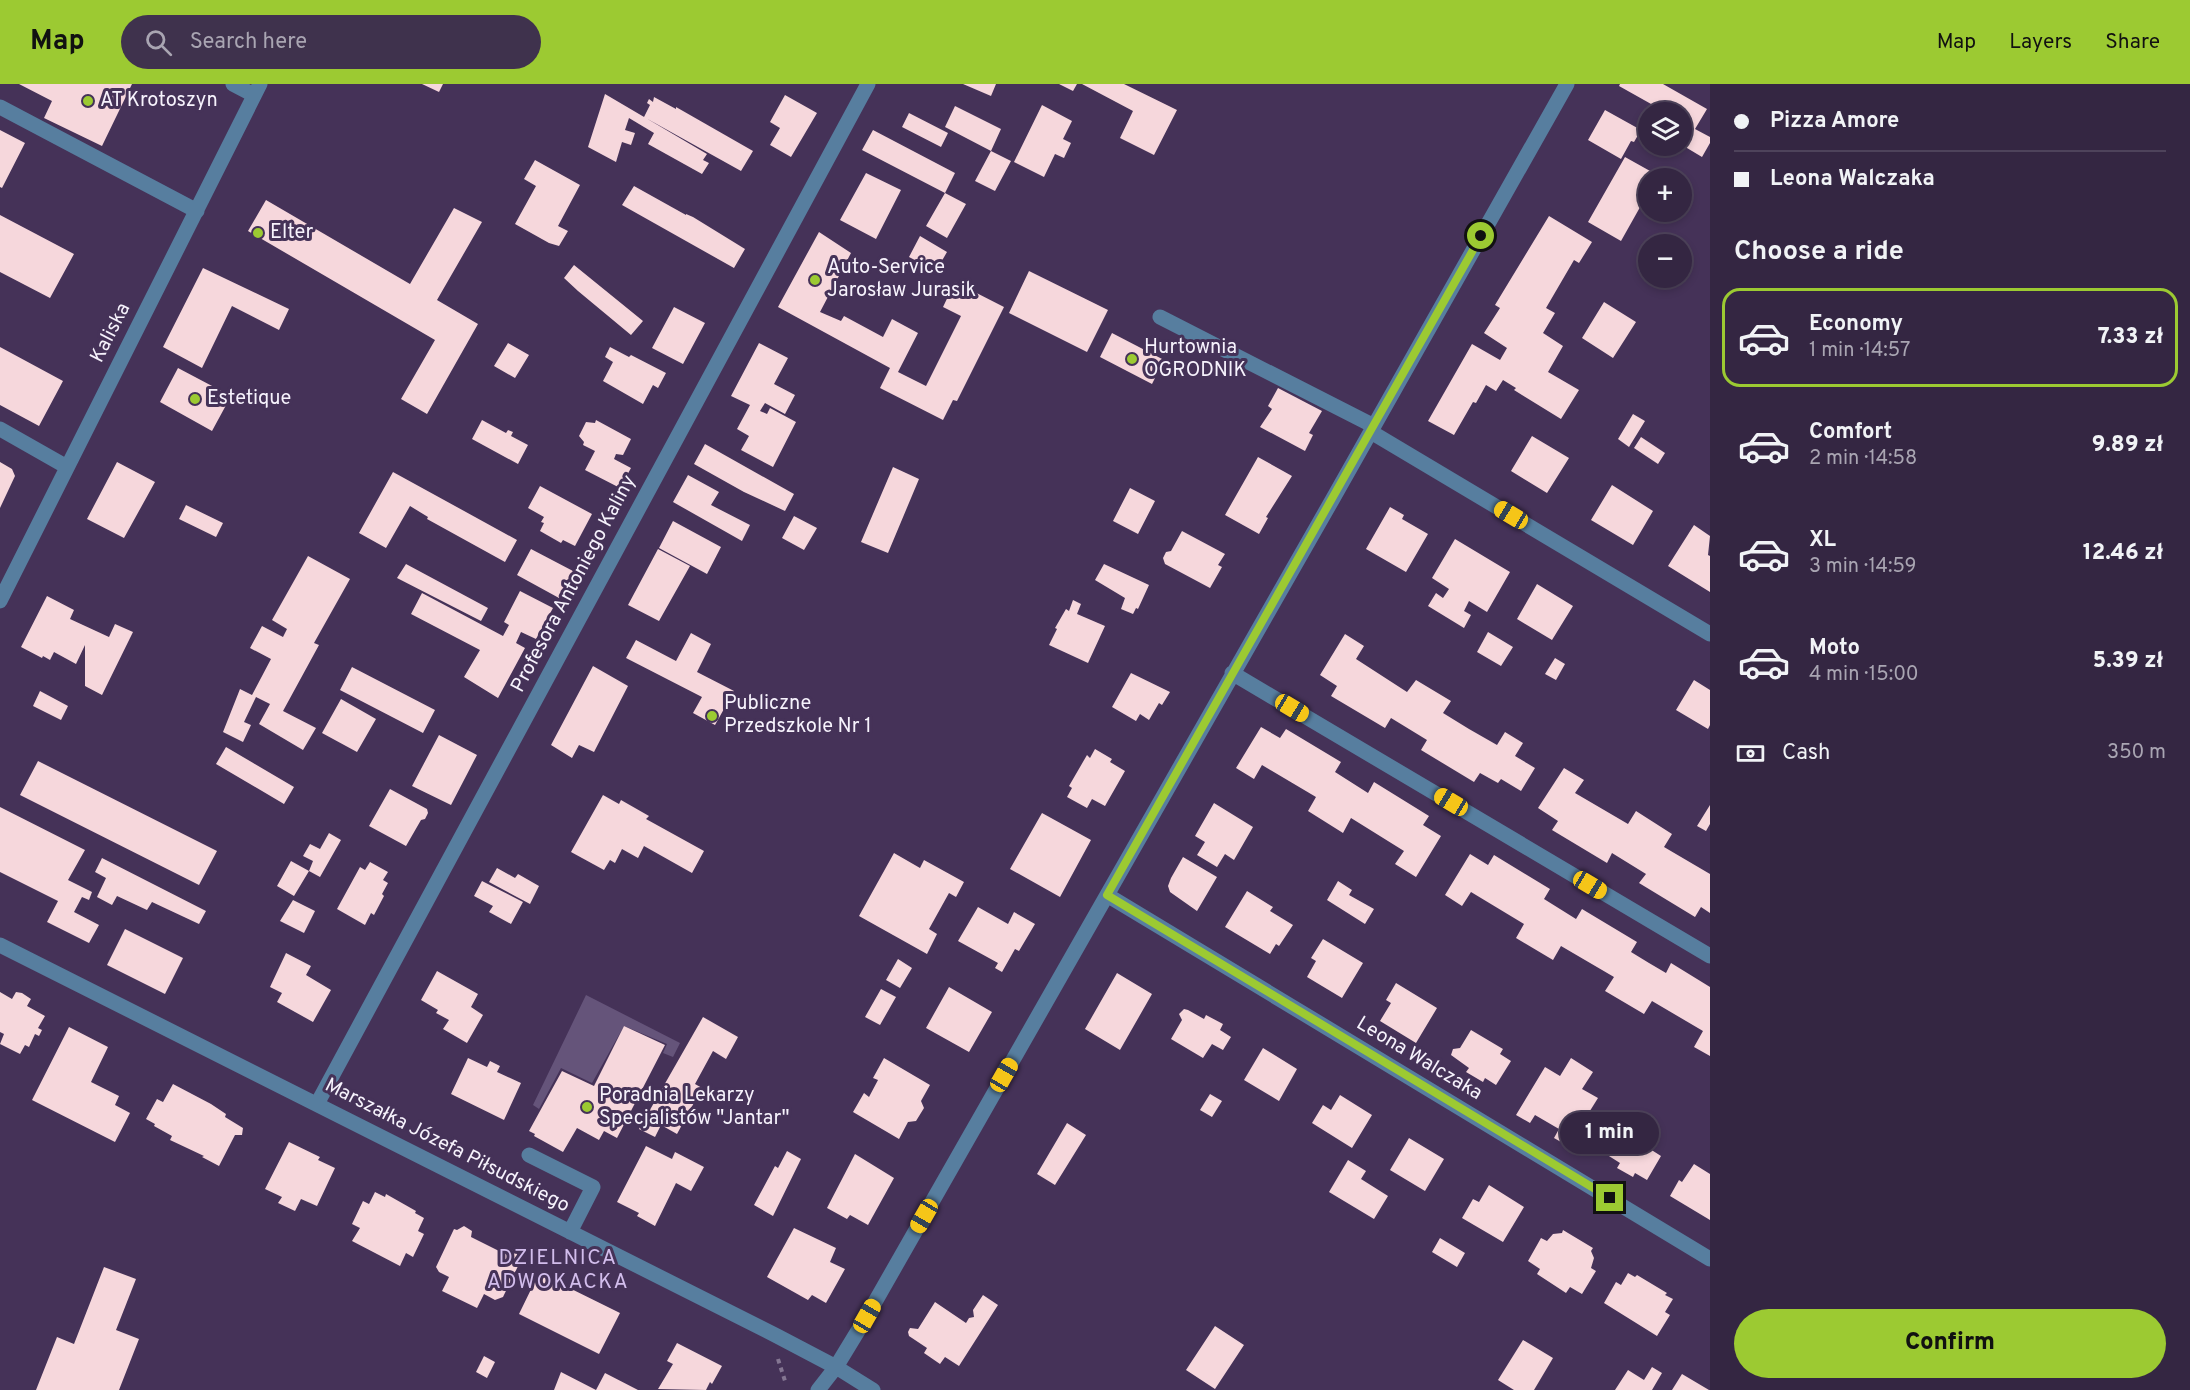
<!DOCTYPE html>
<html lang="en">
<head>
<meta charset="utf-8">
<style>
  body { margin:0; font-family:Overpass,sans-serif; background:#3f324d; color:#f1f3f6; height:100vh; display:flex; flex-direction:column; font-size:22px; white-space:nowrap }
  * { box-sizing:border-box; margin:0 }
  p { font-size:20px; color:#a9a5b2 }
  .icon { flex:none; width:33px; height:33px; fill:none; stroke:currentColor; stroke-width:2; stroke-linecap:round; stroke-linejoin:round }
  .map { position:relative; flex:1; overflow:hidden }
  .details { display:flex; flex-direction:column; background:#342642; width:480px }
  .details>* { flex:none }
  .guide { display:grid; align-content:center; height:132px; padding:0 24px; background:#342642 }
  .fabs { position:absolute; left:1638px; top:18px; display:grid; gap:12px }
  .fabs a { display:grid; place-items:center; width:54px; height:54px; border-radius:50%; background:#342642; box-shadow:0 3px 9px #0003,0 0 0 2px #4e435b; font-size:30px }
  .end { position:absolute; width:27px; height:27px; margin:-14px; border:8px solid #9cca32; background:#111; box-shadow:0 0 0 3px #111 }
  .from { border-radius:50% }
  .bubble { position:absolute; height:42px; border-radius:21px; background:#342642; box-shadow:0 3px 9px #0003,0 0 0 2px #4e435b; font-size:20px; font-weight:800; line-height:42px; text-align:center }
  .car { position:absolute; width:18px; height:36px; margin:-18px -9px; border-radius:8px; box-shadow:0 0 4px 2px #0007; background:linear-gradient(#f5c518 24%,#345 0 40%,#f5c518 0 76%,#345 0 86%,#f5c518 0) }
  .guide b { display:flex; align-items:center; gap:21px; height:57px; font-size:22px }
  .guide b+b { border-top:2px solid #4e435b }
  .guide i { width:15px; height:15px; background:#f1f3f6 }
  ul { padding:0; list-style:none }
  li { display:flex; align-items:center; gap:18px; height:99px; margin:0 12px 9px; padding:0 12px; border:3px solid transparent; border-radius:18px }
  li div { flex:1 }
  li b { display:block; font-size:22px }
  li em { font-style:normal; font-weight:800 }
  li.active { border-color:#9cca32 }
  li>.icon { width:54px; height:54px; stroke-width:1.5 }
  h2 { padding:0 24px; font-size:27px; line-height:72px }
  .pay { display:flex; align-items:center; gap:15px; height:66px; padding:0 24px; font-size:22px }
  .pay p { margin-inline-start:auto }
  .action { display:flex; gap:12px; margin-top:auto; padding:12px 24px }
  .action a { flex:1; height:69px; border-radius:36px; background:#9cca32; color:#111; font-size:24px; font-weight:800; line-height:69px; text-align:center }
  header { display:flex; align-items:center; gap:36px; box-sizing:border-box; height:84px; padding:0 30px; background:#9cca32; color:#111 }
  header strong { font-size:28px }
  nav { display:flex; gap:33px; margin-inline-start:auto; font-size:21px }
  .search { width:420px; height:54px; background:#3f324d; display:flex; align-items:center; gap:15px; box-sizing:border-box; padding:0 21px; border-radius:33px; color:#a9a5b2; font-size:22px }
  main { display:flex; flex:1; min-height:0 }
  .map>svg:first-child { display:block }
</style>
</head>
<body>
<header>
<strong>Map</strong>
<div class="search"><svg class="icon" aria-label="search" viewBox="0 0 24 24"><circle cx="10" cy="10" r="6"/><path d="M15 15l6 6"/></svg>Search here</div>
<nav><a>Map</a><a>Layers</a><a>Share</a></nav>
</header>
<main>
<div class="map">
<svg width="1710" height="1306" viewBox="0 0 1710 1306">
  <rect width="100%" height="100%" fill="#453258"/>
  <path fill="#65547a" d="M586,911L680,959L673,973L663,969L667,960L624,942L592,999L561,984L539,1025L533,1021Z"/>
  <path fill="#f6d7dc" d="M19,0H132L102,62L44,34L52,17Z
    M422,0H443L439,8Z
    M963,0H996L991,12Z
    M1059,0H1077L1073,7Z
    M1082,0H1124L1177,26L1154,71L1120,54L1133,27Z
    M1620,0H1663L1707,25L1695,45L1710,53V59L1702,73L1682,61V28H1658L1660,25L1619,2Z
    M605,10L707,70L703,76L709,79L702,90L648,60L654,49L629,34L625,46L635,49L631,61L622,58L616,78L588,63Z
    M785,11L817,29L791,73L770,61L780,44L770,38Z
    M654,13L676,25V23L753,67L741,87L644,33L650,21L647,19L649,15L653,18Z
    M1042,21L1072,37L1063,55L1071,59L1064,74L1055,70L1044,93L1014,78Z
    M955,22L1001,45L991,67L945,43Z
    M1605,26L1641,46L1634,58L1631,57L1621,75L1588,56Z
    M909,29L948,49L941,63L902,43Z
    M0,46L25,59L2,104L0,103Z
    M873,46L955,89L945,109L862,66Z
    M991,67L1011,77L995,107L975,97Z
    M1625,73L1659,92L1657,94H1648V109L1621,157L1588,138Z
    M535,76L580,101L558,142L568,147L559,162L549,159L515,140L536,102L524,95Z
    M866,89L901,106L876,155L840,136Z
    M634,102L686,131V130L693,133L745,165L734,184L622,121Z
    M945,109L966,120L947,154L926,142Z
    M266,116L410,200L454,124L482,138L437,216L478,240L427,330L401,315L435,256L248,147Z
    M0,131L74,170L50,214L0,188Z
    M1549,132L1592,158L1579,179L1574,176L1546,224L1555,229L1543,249L1563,262L1548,288L1579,306L1561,335L1514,306L1516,304L1503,296L1496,307L1486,301L1476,319L1473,318L1454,351L1428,337L1472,260L1500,276L1507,264L1484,249L1500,224L1495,221Z
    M819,148L851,169L820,228L841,237L844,232L883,253L892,235L918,249L898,288L926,302L961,232L943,223L955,198L1004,223L957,317L953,316L943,336L880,304L890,284L778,223Z
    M920,152L947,168L936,187L909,173Z
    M574,181L643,237L631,251L578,207L564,194Z
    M203,184L289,225L279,246L232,222L202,284L163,263Z
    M1029,187L1108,226L1087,268L1009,229Z
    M1604,218L1636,238L1613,274L1582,254Z
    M674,223L705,239L683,280L652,264Z
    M1112,249L1164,276L1152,300L1100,273Z
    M508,259L529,271L515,294L494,282Z
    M759,259L788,274L774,300L795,311L785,330L765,319L760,327L767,330L770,324L796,338L773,383L741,366L749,352L737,345L750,321L731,312Z
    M0,263L63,297L39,342L0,321Z
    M610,263L629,273L631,271L666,289L658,304L653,301L643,320L603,297L613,278L605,273Z
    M178,284L231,312L212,347L160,318Z
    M1278,304L1322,327L1309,349L1313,351L1305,367L1260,343L1272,325L1268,322Z
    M1633,330L1645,337L1629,363L1618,355Z
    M482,336L506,349L508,346L513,348L511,352L528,361L518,380L472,355Z
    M596,336L631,355L623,371L616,370L614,375L631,384L620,404L585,386L595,367L583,361L584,358L579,352L586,338L595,339Z
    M1532,352L1569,374L1547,409L1511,387Z
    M1641,353L1665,369L1658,380L1634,364Z
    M705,360L794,410L785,427L744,408L694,380Z
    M1258,373L1292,392L1266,433L1268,434L1259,450L1225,431Z
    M0,378L12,385L15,392L0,424Z
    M117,378L155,398L124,454L87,435Z
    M893,383L919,395L888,469L861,458Z
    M393,388L517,456L505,478L427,435L428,433L410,422L386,464L359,449Z
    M688,391L719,408L711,421L750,441L742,457L673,418Z
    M1612,401L1653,427L1633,461L1591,436Z
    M540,402L592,430L575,462L563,456L561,459L540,447L544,439L541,438L544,433L528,424Z
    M1130,404L1155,417L1138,450L1113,437Z
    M186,421L223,439L216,453L179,435Z
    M1390,423L1404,431L1402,435L1428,450L1406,488L1366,465Z
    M794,432L817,444L804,466L782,454Z
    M673,437L721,463L707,490L659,464Z
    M1694,441L1710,452L1708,471L1710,472V508L1668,482Z
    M1182,447L1225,470L1218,481L1222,483L1210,504L1165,480L1163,474L1166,468L1171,467Z
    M1455,455L1510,488L1487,528L1469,517L1464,527L1471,531L1464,544L1428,522L1436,509L1443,514L1449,505L1432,494Z
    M531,465L573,487L559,514L517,491Z
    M658,465L690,482L659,537L628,521Z
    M308,472L350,495L314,559L319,561L283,627L316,644L303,666L259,640L270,620L256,613L244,638L251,641L243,658L223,648L240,605L252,611L271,575L250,564L262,542L283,553L287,545L272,536Z
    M406,480L488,524L481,537L397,494Z
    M1104,480L1149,501L1138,525L1136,524L1133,530L1121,525L1125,514L1095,496Z
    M1537,500L1573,522L1552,556L1517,535Z
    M520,507L553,524L536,555L521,548L516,559L525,564L498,614L464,593L480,566L411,530L422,509L503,552L509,541L504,538Z
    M47,512L74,526L70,535L109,553L115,540L133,548L102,611L85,602V561L76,580L54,568L50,576L43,572L42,574L21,563Z
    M1073,516L1081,520L1077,530L1105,542L1088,579L1049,561L1057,545L1055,544L1066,525L1069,527Z
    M1488,548L1513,563L1501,582L1477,568Z
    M691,549L711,560L697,588L734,607L715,641L693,629L702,613L626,574L636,556L676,577Z
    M1345,550L1364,562L1356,575L1407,608L1416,596L1451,617L1443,629L1469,645L1497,661L1505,648L1523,659L1515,672L1535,684L1521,707L1501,695L1498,699L1480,689L1474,698L1421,666L1427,656L1391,634L1385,644L1331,612L1337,602L1320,591Z
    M1555,574L1565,580L1556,596L1545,590Z
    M593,582L628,602L594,668L579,661L572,674L551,661Z
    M352,583L435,626L423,649L340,606Z
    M1131,589L1170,608L1162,621L1159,619L1149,636L1140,630L1136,637L1112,623Z
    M1694,596L1710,606V641L1708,645L1676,626Z
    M40,607L68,622L61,636L33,622Z
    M341,615L376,635L357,668L322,649Z
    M1261,643L1280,654L1286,645L1341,678L1335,688L1368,709L1374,698L1429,732L1423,741L1441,752L1416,793L1395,780L1404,767L1351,734L1343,749L1308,727L1316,713L1262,681L1254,695L1236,684Z
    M439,651L477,671L451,721L412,702Z
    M226,663L294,703L284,720L216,680Z
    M1095,665L1112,675L1110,678L1125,687L1105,722L1092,715L1087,724L1067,713L1072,704L1069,702L1087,671L1090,674Z
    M38,677L217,767L199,801L20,711Z
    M1564,684L1584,696L1575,709L1628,740L1636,727L1672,750L1664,763L1710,790V829L1701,823L1695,833L1639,799L1646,790L1612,769L1607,779L1552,746L1558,737L1538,724Z
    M390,705L427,725L428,729L425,735L421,736L406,762L369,742Z
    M603,711L619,720L621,716L649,732L646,735L704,767L692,789L644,762L638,774L622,765L615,779L610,776L604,786L571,768Z
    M1214,719L1253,743L1234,776L1225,770L1217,783L1197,771L1205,758L1195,752Z
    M1710,721V740L1706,747L1697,742Z
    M0,723L85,766L68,796L92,808L89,816L82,813L74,828L99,841L89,859L47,838L58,817L0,788Z
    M1042,729L1091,756L1060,813L1010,785Z
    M329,749L341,756L320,793L309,787L313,777L303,772L310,760L320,765Z
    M894,769L920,784L924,776L964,798L956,813L949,809L929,845L937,850L927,870L859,832Z
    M1470,770L1488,781L1494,771L1550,805L1544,815L1576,835L1582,825L1637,858L1631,868L1649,879L1666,889L1671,879L1710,903V972L1694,963L1703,947L1652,917L1644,930L1605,907L1614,893L1561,862L1553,876L1516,854L1524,840L1471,808L1462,822L1445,811Z
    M1183,773L1217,793L1197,827L1170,808L1168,802L1171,794Z
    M102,774L206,827L199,840L152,818L147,826L117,812L112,821L97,813L106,794L95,788Z
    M291,777L309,787L294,812L277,802Z
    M370,778L388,788L383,796L388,799L382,810L384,812L374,831L371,829L365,841L337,825L360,783L365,786Z
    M497,784L515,794L518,790L539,802L530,820L489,798Z
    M482,797L523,818L511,840L489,828L493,822L474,812Z
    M1338,797L1352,806L1349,811L1374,825L1365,840L1327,816Z
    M1247,807L1273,823L1270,827L1293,841L1279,862L1276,860L1270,870L1225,843Z
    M293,816L315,827L304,849L280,837Z
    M978,823L1008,840L1014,828L1035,840L1019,867L1015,865L1002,888L995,884L998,879L958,857Z
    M125,845L183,874L165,910L107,881Z
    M1323,855L1363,879L1342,914L1307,893L1316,877L1311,874Z
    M286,869L311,882L306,891L331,906L313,938L277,918L282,909L270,903Z
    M898,875L912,884L900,904L886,896Z
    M437,887L478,910L471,923L483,931L467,959L443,945L449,936L436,929L438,926L421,916Z
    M1117,889L1152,910L1120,966L1085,945Z
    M1396,899L1437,924L1416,959L1380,937L1391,919L1386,916Z
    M949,903L992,928L969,968L926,944Z
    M881,905L896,913L880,941L865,933Z
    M0,908L12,915L16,908L22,909L31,915L27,922L45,932L38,944L42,946L39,952L35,950L29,963L25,961L20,970L0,960L4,950L0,948Z
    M1184,925L1188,926L1204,935L1206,931L1223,940L1220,946L1231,953L1223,966L1212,960L1203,974L1171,955L1182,936L1179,930Z
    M703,933L738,953L726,975L713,967L695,1000L702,1004L677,1050L661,1041L655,1053L639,1045Z
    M624,942L665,961L617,1054L604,1047L599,1056L577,1044L563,1068L534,1052L535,1050L529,1047L562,987L594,1002Z
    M69,943L108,963L91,998L119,1012L115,1021L130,1029L115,1058L32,1016Z
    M1471,946L1503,965L1500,970L1511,977L1496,1001L1485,994L1483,998L1466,988L1469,984L1451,971L1453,965L1460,964Z
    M1263,964L1297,985L1279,1017L1244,996Z
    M468,974L487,983L490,977L500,982L497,988L521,999L504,1036L451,1010Z
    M884,974L930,1001L921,1017L924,1024L916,1037L908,1038L899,1055L853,1028L864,1009L869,1013L878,996L873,994Z
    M1571,974L1593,988L1582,1005L1598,1014L1568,1062L1554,1054L1559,1045L1535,1031L1530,1039L1516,1031L1545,983L1560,992Z
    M173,1000L211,1020L226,1030L225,1033L243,1044L242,1051H235L219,1082L202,1073L204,1072L170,1056L172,1052L154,1042L155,1040L146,1035L157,1015L163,1018Z
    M1210,1010L1222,1017L1212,1033L1200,1026Z
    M1340,1011L1372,1031L1352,1064L1312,1039L1323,1021L1331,1026Z
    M1067,1039L1086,1051L1055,1101L1037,1090Z
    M1622,1041L1653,1060L1650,1065L1661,1072L1647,1096L1635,1089L1633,1093L1617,1084L1620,1079L1601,1067L1603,1060H1610Z
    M1409,1054L1444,1075L1425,1107L1390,1086Z
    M289,1058L320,1073L318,1076L335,1084L317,1122L301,1115L295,1127L278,1119L282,1113L265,1105Z
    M646,1062L672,1075L675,1068L704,1083L691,1107L676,1099L655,1142L637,1132L639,1129L617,1118Z
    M787,1067L801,1075L773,1132L754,1121L775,1082L778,1084Z
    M855,1070L894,1094L868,1141L850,1131L847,1135L827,1124Z
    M1348,1076L1366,1087L1361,1095L1388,1112L1374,1135L1329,1108Z
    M1694,1080L1710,1090V1136L1670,1112L1679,1096L1682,1098Z
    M1489,1101L1524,1123L1503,1158L1462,1134L1473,1115L1479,1118Z
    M375,1108L385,1113L386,1110L416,1127L415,1129L424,1134L418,1147L424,1150L413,1173L406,1169L400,1182L352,1157L360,1144L352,1140L363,1117L369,1120Z
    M464,1142L472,1147L471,1153L503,1169L508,1165L515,1167L518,1172L517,1176L520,1178L503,1213L495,1216L484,1210L477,1224L442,1207L449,1193L439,1188L436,1183L454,1145L457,1146Z
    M794,1144L836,1164L830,1178L845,1185L826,1219L812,1211L808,1216L767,1193Z
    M1563,1146L1593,1164L1591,1167L1594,1174L1591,1184L1596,1187L1582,1210L1570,1203L1566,1209L1563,1207L1537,1190L1540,1185L1528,1177L1541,1154L1547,1157L1553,1150L1562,1149Z
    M1440,1154L1465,1169L1457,1183L1432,1168Z
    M104,1183L136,1195L116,1246L139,1255L119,1306H36L57,1253L74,1260Z
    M539,1189L620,1229L599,1270L519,1230Z
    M1628,1189L1635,1193L1637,1191L1667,1209L1665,1211L1673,1215L1665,1228L1670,1231L1657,1252L1604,1219L1616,1198L1621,1201Z
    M983,1211L998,1221L959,1282L945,1273L940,1280L924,1269L927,1264L909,1252L908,1248L910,1244L918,1245L935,1218L966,1239L969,1234L974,1233L973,1226Z
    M1215,1242L1244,1261L1215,1305L1186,1286Z
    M1523,1256L1553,1274L1534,1306H1514L1498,1296Z
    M677,1259L722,1282L712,1300L710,1298L706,1306L658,1305L673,1280L667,1277Z
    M484,1272L495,1278L487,1294L476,1288Z
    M1652,1283L1662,1289L1652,1306H1615L1628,1286L1644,1296Z
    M561,1288L596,1306H554Z
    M605,1289L638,1306H596Z
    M1682,1290L1709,1306H1672Z"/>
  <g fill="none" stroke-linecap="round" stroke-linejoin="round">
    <path stroke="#847692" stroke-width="4" stroke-dasharray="4.5 4.5" stroke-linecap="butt" d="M778,1275L785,1297"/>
    <path stroke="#577e9f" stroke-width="15" d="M233,0L254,11
      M0,23L197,127
      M1160,233L1374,342
      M0,345L67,383
      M1371,348L1710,550
      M0,517L260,0
      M1232,589L1710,872
      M1107,811L1710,1175
      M0,861L777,1252L836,1283L873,1306
      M317,1020L868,0
      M529,1071L593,1103L570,1148
      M818,1306L836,1283L867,1232C1101,821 1336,412 1567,0"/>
  </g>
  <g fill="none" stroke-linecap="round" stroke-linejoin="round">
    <path stroke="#9cca32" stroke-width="8" d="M1481,152L1107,811L1610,1114"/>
  </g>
  <g fill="#9cca32" stroke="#453258" stroke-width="2">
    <circle cx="88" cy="17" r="6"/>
    <circle cx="258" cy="149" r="6"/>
    <circle cx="815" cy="196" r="6"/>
    <circle cx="1132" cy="275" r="6"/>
    <circle cx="195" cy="315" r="6"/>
    <circle cx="712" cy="632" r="6"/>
    <circle cx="587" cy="1023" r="6"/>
  </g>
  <g text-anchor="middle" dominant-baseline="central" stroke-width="6" stroke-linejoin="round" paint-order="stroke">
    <g font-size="20" fill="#f6f2fc" stroke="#453258" text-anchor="start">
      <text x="100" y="17">AT Krotoszyn</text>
      <text x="270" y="149">Elter</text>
      <text x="827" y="184">Auto-Service<tspan x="827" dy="23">Jarosław Jurasik</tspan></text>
      <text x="1144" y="264">Hurtownia<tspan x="1144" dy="23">OGRODNIK</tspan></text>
      <text x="207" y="315">Estetique</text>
      <text x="724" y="620">Publiczne<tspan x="724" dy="23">Przedszkole Nr 1</tspan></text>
      <text x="599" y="1012">Poradnia Lekarzy<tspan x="599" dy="23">Specjalistów "Jantar"</tspan></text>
    </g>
    <g font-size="20" fill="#f6f2fc" stroke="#453258">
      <text transform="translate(111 249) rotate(-63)">Kaliska</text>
      <text transform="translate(574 500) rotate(-62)">Profesora Antoniego Kaliny</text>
      <text transform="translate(1419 975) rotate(31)">Leona Walczaka</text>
      <text transform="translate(447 1062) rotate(27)">Marszałka Józefa Piłsudskiego</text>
    </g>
    <g font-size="21" letter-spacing="1.5" fill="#d2bdec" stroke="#453258">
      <text x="558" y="1174">DZIELNICA<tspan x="558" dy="24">ADWOKACKA</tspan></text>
    </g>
  </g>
</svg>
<div class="fabs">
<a><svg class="icon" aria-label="layers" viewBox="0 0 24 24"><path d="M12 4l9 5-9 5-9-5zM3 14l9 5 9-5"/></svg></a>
<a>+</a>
<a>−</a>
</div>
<i class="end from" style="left:1481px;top:152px"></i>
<i class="end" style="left:1610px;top:1114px"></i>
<div class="bubble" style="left:1560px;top:1028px;width:99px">1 min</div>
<i class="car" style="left:1511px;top:431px;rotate:301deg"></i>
<i class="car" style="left:1292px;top:624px;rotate:121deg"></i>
<i class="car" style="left:1451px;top:718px;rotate:301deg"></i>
<i class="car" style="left:1590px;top:801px;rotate:121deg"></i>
<i class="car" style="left:1004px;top:991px;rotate:30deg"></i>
<i class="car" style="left:924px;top:1132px;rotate:210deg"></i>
<i class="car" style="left:867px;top:1232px;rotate:30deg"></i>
</div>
<section class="details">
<div class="guide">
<b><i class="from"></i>Pizza Amore</b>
<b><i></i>Leona Walczaka</b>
</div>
<h2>Choose a ride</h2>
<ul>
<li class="active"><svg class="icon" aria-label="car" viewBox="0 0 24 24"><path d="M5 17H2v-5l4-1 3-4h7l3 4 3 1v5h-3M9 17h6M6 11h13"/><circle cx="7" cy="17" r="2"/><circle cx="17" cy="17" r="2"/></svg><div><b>Economy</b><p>1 min · 14:57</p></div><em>7.33 zł</em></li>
<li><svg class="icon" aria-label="car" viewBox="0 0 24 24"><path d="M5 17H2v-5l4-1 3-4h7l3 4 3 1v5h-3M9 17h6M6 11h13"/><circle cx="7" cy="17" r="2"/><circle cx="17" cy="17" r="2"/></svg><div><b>Comfort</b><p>2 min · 14:58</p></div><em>9.89 zł</em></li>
<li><svg class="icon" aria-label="car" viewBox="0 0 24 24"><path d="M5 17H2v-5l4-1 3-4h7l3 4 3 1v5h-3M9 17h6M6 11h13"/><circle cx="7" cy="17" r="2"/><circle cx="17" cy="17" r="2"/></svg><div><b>XL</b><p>3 min · 14:59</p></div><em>12.46 zł</em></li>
<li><svg class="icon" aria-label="car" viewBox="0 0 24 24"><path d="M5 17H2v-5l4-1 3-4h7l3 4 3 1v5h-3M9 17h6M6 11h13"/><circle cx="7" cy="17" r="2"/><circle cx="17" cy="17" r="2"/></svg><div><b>Moto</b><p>4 min · 15:00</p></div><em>5.39 zł</em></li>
</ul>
<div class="pay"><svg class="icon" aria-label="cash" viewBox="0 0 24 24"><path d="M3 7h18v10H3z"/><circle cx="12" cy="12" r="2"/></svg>Cash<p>350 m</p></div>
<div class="action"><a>Confirm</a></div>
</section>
</main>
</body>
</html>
